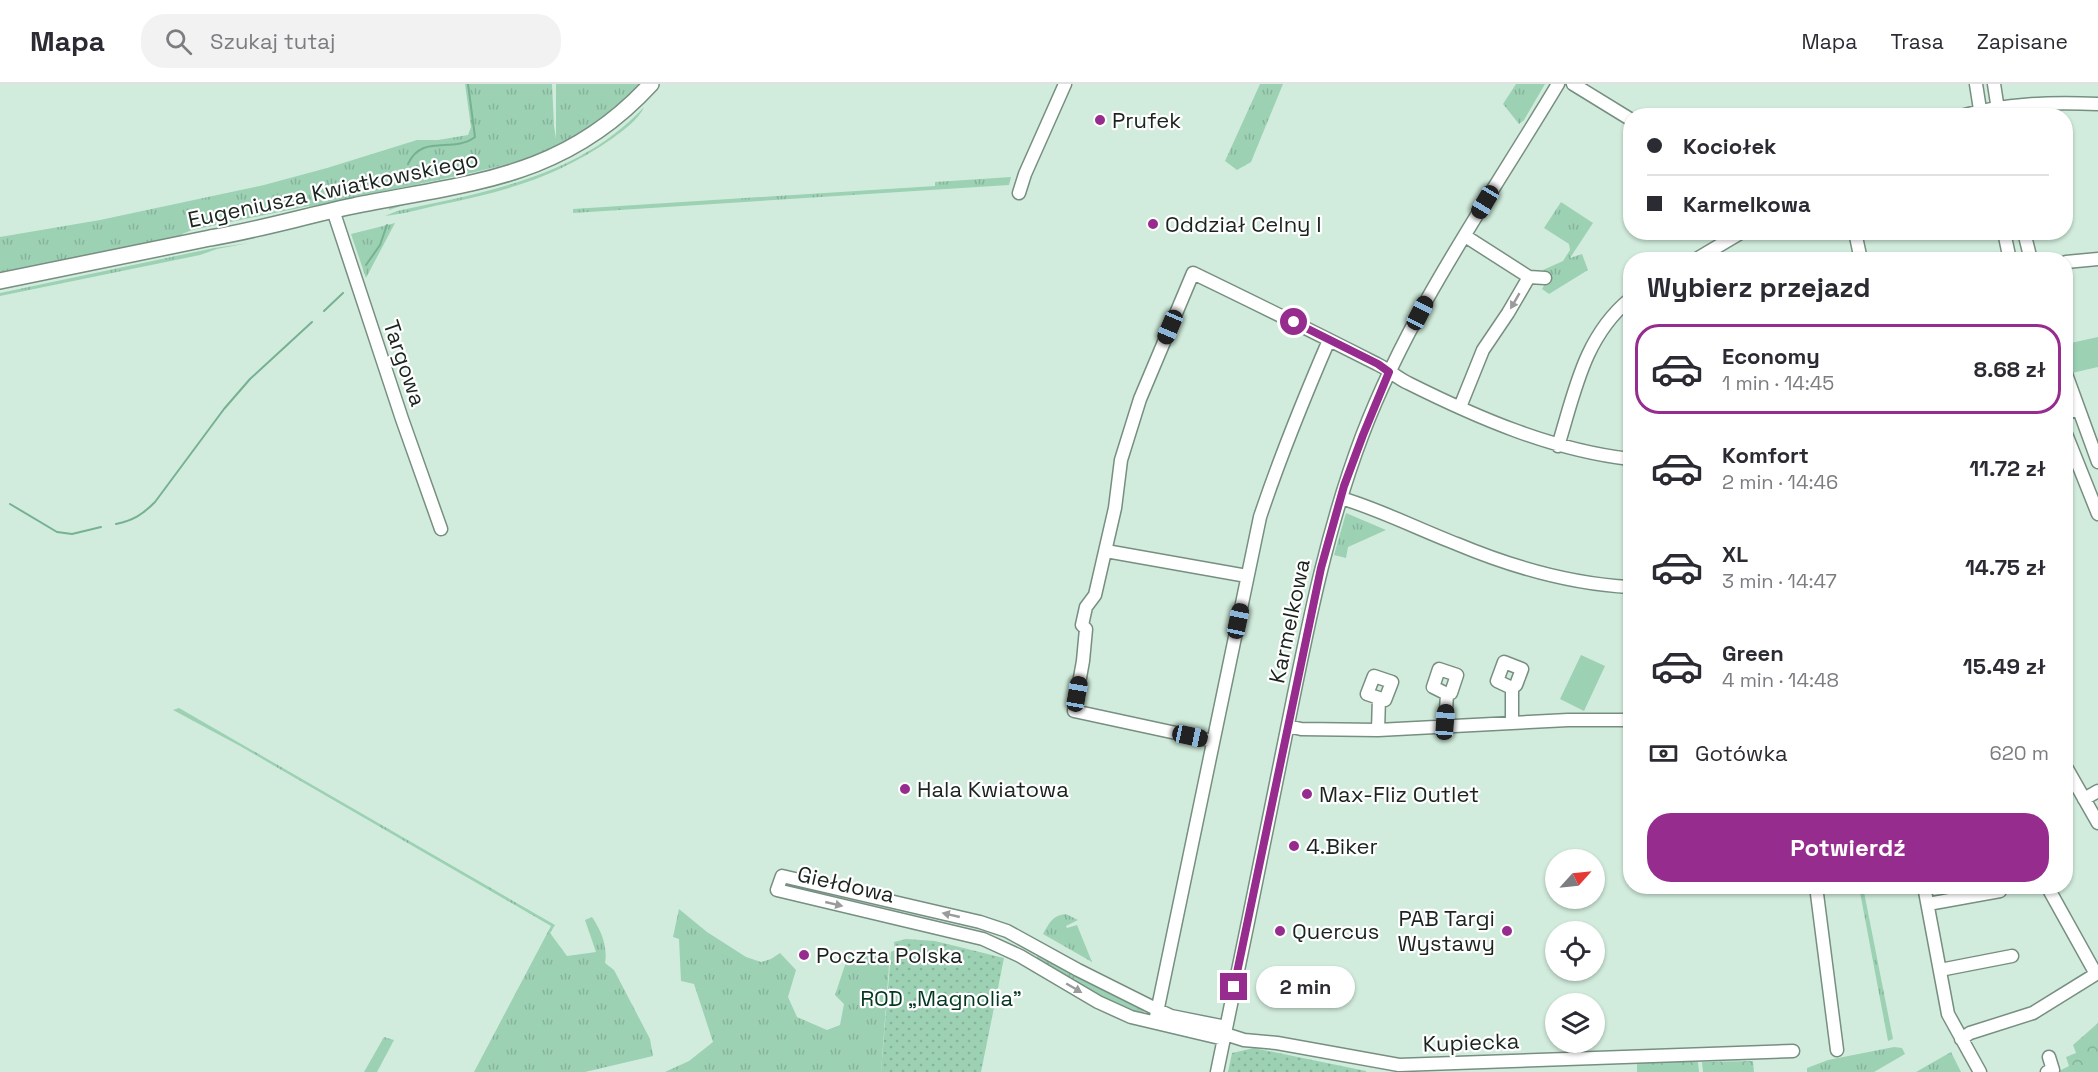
<!DOCTYPE html>
<html lang="pl">
<head>
<meta charset="utf-8">
<style>
  body { margin:0; font-family:"Space Grotesk",sans-serif; background:#f2f2f3; color:#2b2b33; height:100vh; display:flex; flex-direction:column; font-size:22px; white-space:nowrap }
  * { box-sizing:border-box; margin:0 }
  p { font-size:20px; color:#7c7c81 }
  .icon { flex:none; width:33px; height:33px; fill:none; stroke:currentColor; stroke-width:2; stroke-linecap:round; stroke-linejoin:round }
  .map { position:relative; flex:1; overflow:hidden }
  .panel { position:absolute; left:1623px; top:168px; width:450px; height:642px; display:flex; flex-direction:column; background:#fff; border-radius:24px; box-shadow:0 2px 4px #0004 }
  .panel>* { flex:none }
  .banner { position:absolute; left:1623px; top:24px; width:450px; height:132px; border-radius:24px; box-shadow:0 2px 4px #0004; display:grid; align-content:center; height:132px; padding:0 24px; background:#fff }
  .needle { width:39px; rotate:63deg }
  .buttons { position:absolute; left:1545px; top:765px; display:grid; gap:12px }
  .buttons a { display:grid; place-items:center; width:60px; height:60px; border-radius:50%; background:#fff; box-shadow:0 2px 4px #0004; font-size:30px }
  .end { position:absolute; width:27px; height:27px; margin:-14px; border:8px solid #962c8e; background:#fff; box-shadow:0 0 0 3px #fff }
  .from { border-radius:50% }
  .bubble { position:absolute; height:42px; border-radius:21px; background:#fff; box-shadow:0 2px 4px #0004; font-size:20px; font-weight:600; line-height:42px; text-align:center }
  .car { position:absolute; width:18px; height:36px; margin:-18px -9px; border-radius:8px; box-shadow:0 0 4px 2px #0007; background:linear-gradient(#222 24%,#8ab4d8 0 40%,#222 0 76%,#8ab4d8 0 86%,#222 0) }
  .banner b { display:flex; align-items:center; gap:21px; height:57px; font-size:22px }
  .banner b+b { border-top:2px solid #e1e1e2 }
  .banner i { width:15px; height:15px; background:#2b2b33 }
  ul { padding:0; list-style:none }
  li { display:flex; align-items:center; gap:18px; height:90px; margin:0 12px 9px; padding:0 12px; border:3px solid transparent; border-radius:24px }
  li div { flex:1 }
  li b { display:block; font-size:22px }
  li em { font-style:normal; font-weight:600 }
  li.current { border-color:#962c8e }
  li>.icon { width:54px; height:54px; stroke-width:1.5 }
  h2 { padding:0 24px; font-size:27px; line-height:72px }
  .pay { display:flex; align-items:center; gap:15px; height:66px; padding:0 24px; font-size:22px }
  .pay p { margin-inline-start:auto }
  .button { display:flex; gap:12px; margin-top:auto; padding:12px 24px }
  .button a { flex:1; height:69px; border-radius:24px; background:#962c8e; color:#fff; font-size:24px; font-weight:600; line-height:69px; text-align:center }
  header { display:flex; align-items:center; gap:36px; box-sizing:border-box; height:84px; padding:0 30px; background:#fff; border-bottom:2px solid #e1e1e2 }
  header strong { font-size:28px }
  nav { display:flex; gap:33px; margin-inline-start:auto; font-size:21px }
  .search { width:420px; height:54px; background:#f2f2f3; display:flex; align-items:center; gap:15px; box-sizing:border-box; padding:0 21px; border-radius:24px; color:#7c7c81; font-size:22px }
  .map>svg:first-child { display:block }
</style>
</head>
<body>
<header>
<strong>Mapa</strong>
<div class="search"><svg class="icon" aria-label="search" viewBox="0 0 24 24"><circle cx="10" cy="10" r="6"/><path d="M15 15l6 6"/></svg>Szukaj tutaj</div>
<nav><a>Mapa</a><a>Trasa</a><a>Zapisane</a></nav>
</header>
<div class="map">
<svg width="2098" height="988" viewBox="0 0 2098 988">
  <defs>
    <pattern id="grass-tufts" width="24" height="20" patternUnits="userSpaceOnUse" patternTransform="scale(1.5)"><rect width="24" height="20" fill="#9cd1b4"/><path d="M3 7l-1-3M5 7V3M7 7l1-3M15 17l-1-3M17 17v-4M19 17l1-3" fill="none" stroke="#86b39a"/></pattern>
    <pattern id="forest-crowns" width="20" height="18" patternUnits="userSpaceOnUse" patternTransform="scale(1.5)"><rect width="20" height="18" fill="#9cd1b4"/><path d="M2 6a3 3 0 1 1 6 0M12 15a3 3 0 1 1 6 0" fill="none" stroke="#86b39a"/></pattern>
    <pattern id="garden-dots" width="8" height="8" patternUnits="userSpaceOnUse" patternTransform="scale(1.5)"><rect width="8" height="8" fill="#9cd1b4"/><path d="M2 2h.1M6 6h.1" fill="none" stroke="#86b39a" stroke-width="1.8" stroke-linecap="round"/></pattern>
  </defs>
  <rect width="100%" height="100%" fill="#d1ecdc"/>
  <path fill="url(#grass-tufts)" d="M465,0H552L554,42L556,55V0H642L614,28L557,65L528,75L471,89L310,123L309,122L192,146L182,150L183,154L0,191V153L100,136L264,101L327,84L417,56H438L468,51L471,43Z
    M1260,0H1283L1251,78L1237,86L1225,77Z
    M1516,0H1545L1524,36L1519,40L1503,20Z
    M650,9H653C608,56 552,90 488,104C458,111 418,115 389,126V124L399,120L505,96Z
    M644,23C639,35 624,46 613,54C557,93 509,106 444,120C424,124 405,130 385,132L397,127C486,108 579,93 644,23Z
    M1011,93L1009,101L573,129V125L935,102V98Z
    M1561,118L1593,139L1570,174L1582,170L1588,186L1549,210L1542,205L1550,191L1543,186L1563,177L1570,166L1569,160L1544,144Z
    M395,139L366,194L351,150Z
    M249,159L217,165L200,171L0,212V209L214,164Z
    M1346,429L1386,446L1348,463L1346,474L1334,471Z
    M179,624L555,841L550,849L567,872L596,868L585,836L592,833C601,846 608,863 605,879L614,886L650,955L653,972L585,988H474L551,842L240,662L173,626Z
    M1859,803H1863L1893,955L1888,957Z
    M679,825L707,848L746,873L761,878L771,875L780,869L796,886L788,913L797,933L827,946L840,941L844,920L835,911L848,872L890,869L881,988H665L689,977L713,958L694,900L681,897L679,855L673,853Z
    M1066,830L1078,836L1066,842L1067,844L1077,841L1092,878L1043,850C1049,839 1053,831 1066,830Z
    M1037,872L1143,925L1144,929L1140,930L1107,917L1037,876Z
    M384,953L394,956L377,988H364Z
    M1894,963L1902,964L1905,970L1874,988H1807V984L1828,976Z
    M1951,968L1961,988H1916Z"/>
  <path fill="url(#forest-crowns)" d="M2098,939V988H2057L2069,982L2066,973L2076,969L2073,961Z
    M1753,977L1754,988H1703L1702,978Z
    M1637,978H1698L1699,988H1637Z"/>
  <path fill="#9cd1b4" d="M2098,253V283L2072,289L2069,279L2071,277L2069,271H2066V260Z
    M1581,571L1605,582L1584,627L1560,615Z"/>
  <path fill="url(#garden-dots)" d="M906,855L935,857L1004,874L981,988H881L891,868L895,866L894,858Z
    M1254,964L1366,987V988H1228L1232,969Z"/>
  <g fill="none" stroke-linecap="round" stroke-linejoin="round">
    <path stroke="#76b191" stroke-width="2" d="M408,80C422,49 453,70 475,53L468,0
      M366,181L380,161L387,141
      M324,227L343,209
      M10,420L57,448L72,450L101,443
      M116,440C134,436 142,431 155,418L224,325L250,295L312,238"/>
    <defs>
      <path id="minor" d="M1573,0L1630,35
        M1976,0L1981,32
        M1994,0L1999,32
        M1961,32C2005,19 2052,18 2098,20
        M1019,109L1025,90L1065,0
        M333,126L402,335L441,445
        M1855,148L1861,176
        M2004,148L2010,176
        M2024,148L2031,176
        M1695,176L1742,148
        M2066,178L2098,175
        M1529,193L1545,194
        M2066,290L2098,378
        M1460,323L1483,266L1508,229L1529,193L1465,152
        M2066,329L2078,325
        M2066,350L2098,430
        M1558,362C1575,307 1584,253 1630,215
        M1341,414C1381,426 1418,445 1457,460C1512,483 1570,500 1630,503
        M1106,467L1247,492
        M1512,639V604L1516,601L1522,585L1504,578L1497,597L1512,604
        M1288,642L1301,645L1378,646L1568,636H1630
        M1445,643L1447,610L1451,609L1457,591L1439,585L1433,603L1447,610
        M1378,646L1379,614L1385,616L1392,598L1374,592L1367,610L1379,614
        M1213,657L1074,627L1083,577L1086,545L1082,541L1086,523L1095,511L1115,424L1121,376L1140,315L1193,189C1255,219 1316,249 1377,280C1388,285 1397,294 1408,299C1478,334 1552,366 1630,375
        M2066,683L2098,739
        M2084,715L2098,707
        M1816,802L1837,966
        M1924,802L1948,930L1980,988
        M1928,820L2000,807
        M1940,886L2012,872
        M1156,933L1260,433C1280,373 1304,314 1329,256
        M1225,950L1244,956L1277,959L1399,981L1793,967
        M1224,955L1131,933L1098,918L1020,872L983,855L777,806L782,792L980,838L1007,847L1078,886L1156,925L1171,932L1226,943
        M1961,955L1970,949L2033,929L2096,890L2047,802
        M1217,988C1241,874 1264,759 1287,645C1307,546 1326,447 1362,352C1410,226 1489,115 1558,0
        M2047,988L2053,986L2049,973"/>
      <path id="major" d="M0,197L210,154C258,146 305,132 353,122C471,98 564,95 651,0"/>
    </defs>
    <use href="#minor" stroke="#778f81" stroke-width="15"/>
    <use href="#major" stroke="#778f81" stroke-width="18"/>
    <use href="#minor" stroke="#fff" stroke-width="12"/>
    <use href="#major" stroke="#fff" stroke-width="15"/>
  </g>
  <defs><path id="oneway-solid" d="M-6-.8H1V-3.2L6.5 0L1 3.2V.8H-6Z" transform="scale(1.5)"/></defs>
  <g fill="#989c9a">
    <use href="#oneway-solid" transform="translate(1515 217) rotate(120)"/>
    <use href="#oneway-solid" transform="translate(834 820) rotate(13)"/>
    <use href="#oneway-solid" transform="translate(951 831) rotate(-167)"/>
    <use href="#oneway-solid" transform="translate(1074 904) rotate(30)"/>
  </g>
  <g fill="none" stroke-linecap="round" stroke-linejoin="round">
    <path stroke="#962c8e" stroke-width="8" d="M1234,903L1321,484L1344,402L1363,351L1389,288L1378,280L1294,238"/>
  </g>
  <g fill="#962c8e" stroke="#fff" stroke-width="2">
    <circle cx="1100" cy="36" r="6"/>
    <circle cx="1153" cy="140" r="6"/>
    <circle cx="905" cy="705" r="6"/>
    <circle cx="1307" cy="710" r="6"/>
    <circle cx="1294" cy="762" r="6"/>
    <circle cx="1280" cy="847" r="6"/>
    <circle cx="1507" cy="847" r="6"/>
    <circle cx="804" cy="871" r="6"/>
  </g>
  <g text-anchor="middle" dominant-baseline="central" stroke-width="4.5" stroke-linejoin="round" paint-order="stroke">
    <g font-size="22" fill="#1a231e" stroke="#fff" text-anchor="start">
      <text x="1112" y="36">Prufek</text>
      <text x="1165" y="140">Oddział Celny I</text>
      <text x="917" y="705">Hala Kwiatowa</text>
      <text x="1319" y="710">Max-Fliz Outlet</text>
      <text x="1306" y="762">4.Biker</text>
      <text x="1495" y="834" text-anchor="end">PAB Targi<tspan x="1495" dy="25">Wystawy</tspan></text>
      <text x="1292" y="847">Quercus</text>
      <text x="816" y="871">Poczta Polska</text>
    </g>
    <g font-size="22" fill="#1a231e" stroke="#fff">
      <text transform="translate(333 105) rotate(-12)">Eugeniusza Kwiatkowskiego</text>
      <text transform="translate(405 279) rotate(71)">Targowa</text>
      <text transform="translate(1289 537) rotate(-78)">Karmelkowa</text>
      <text transform="translate(846 800) rotate(13)">Giełdowa</text>
      <text transform="translate(1471 958) rotate(-2)">Kupiecka</text>
    </g>
    <g font-size="22" fill="#043722" stroke="#fff">
      <text x="941" y="914">ROD „Magnolia”</text>
    </g>
  </g>
</svg>
<div class="buttons">
<a><svg class="needle" viewBox="-14 -14 28 28"><path d="M0-13l5 13h-10z" fill="#e53935"/><path d="M0 13l5-13h-10z" fill="#7c7c81"/></svg></a>
<a><svg class="icon" aria-label="locate" viewBox="0 0 24 24"><circle cx="12" cy="12" r="6"/><path d="M12 2v4M12 18v4M2 12h4M18 12h4"/></svg></a>
<a><svg class="icon" aria-label="layers" viewBox="0 0 24 24"><path d="M12 4l9 5-9 5-9-5zM3 14l9 5 9-5"/></svg></a>
</div>
<i class="end from" style="left:1294px;top:238px"></i>
<i class="end" style="left:1234px;top:903px"></i>
<div class="bubble" style="left:1256px;top:882px;width:99px">2 min</div>
<i class="car" style="left:1485px;top:118px;rotate:211deg"></i>
<i class="car" style="left:1420px;top:229px;rotate:27deg"></i>
<i class="car" style="left:1170px;top:243px;rotate:203deg"></i>
<i class="car" style="left:1238px;top:537px;rotate:12deg"></i>
<i class="car" style="left:1077px;top:610px;rotate:10deg"></i>
<i class="car" style="left:1445px;top:638px;rotate:4deg"></i>
<i class="car" style="left:1190px;top:652px;rotate:102deg"></i>
<div class="banner">
<b><i class="from"></i>Kociołek</b>
<b><i></i>Karmelkowa</b>
</div>
<section class="panel">
<h2>Wybierz przejazd</h2>
<ul>
<li class="current"><svg class="icon" aria-label="car" viewBox="0 0 24 24"><path d="M5 17H2v-5l4-1 3-4h7l3 4 3 1v5h-3M9 17h6M6 11h13"/><circle cx="7" cy="17" r="2"/><circle cx="17" cy="17" r="2"/></svg><div><b>Economy</b><p>1 min · 14:45</p></div><em>8.68 zł</em></li>
<li><svg class="icon" aria-label="car" viewBox="0 0 24 24"><path d="M5 17H2v-5l4-1 3-4h7l3 4 3 1v5h-3M9 17h6M6 11h13"/><circle cx="7" cy="17" r="2"/><circle cx="17" cy="17" r="2"/></svg><div><b>Komfort</b><p>2 min · 14:46</p></div><em>11.72 zł</em></li>
<li><svg class="icon" aria-label="car" viewBox="0 0 24 24"><path d="M5 17H2v-5l4-1 3-4h7l3 4 3 1v5h-3M9 17h6M6 11h13"/><circle cx="7" cy="17" r="2"/><circle cx="17" cy="17" r="2"/></svg><div><b>XL</b><p>3 min · 14:47</p></div><em>14.75 zł</em></li>
<li><svg class="icon" aria-label="car" viewBox="0 0 24 24"><path d="M5 17H2v-5l4-1 3-4h7l3 4 3 1v5h-3M9 17h6M6 11h13"/><circle cx="7" cy="17" r="2"/><circle cx="17" cy="17" r="2"/></svg><div><b>Green</b><p>4 min · 14:48</p></div><em>15.49 zł</em></li>
</ul>
<div class="pay"><svg class="icon" aria-label="cash" viewBox="0 0 24 24"><path d="M3 7h18v10H3z"/><circle cx="12" cy="12" r="2"/></svg>Gotówka<p>620 m</p></div>
<div class="button"><a>Potwierdź</a></div>
</section>
</div>
</body>
</html>
